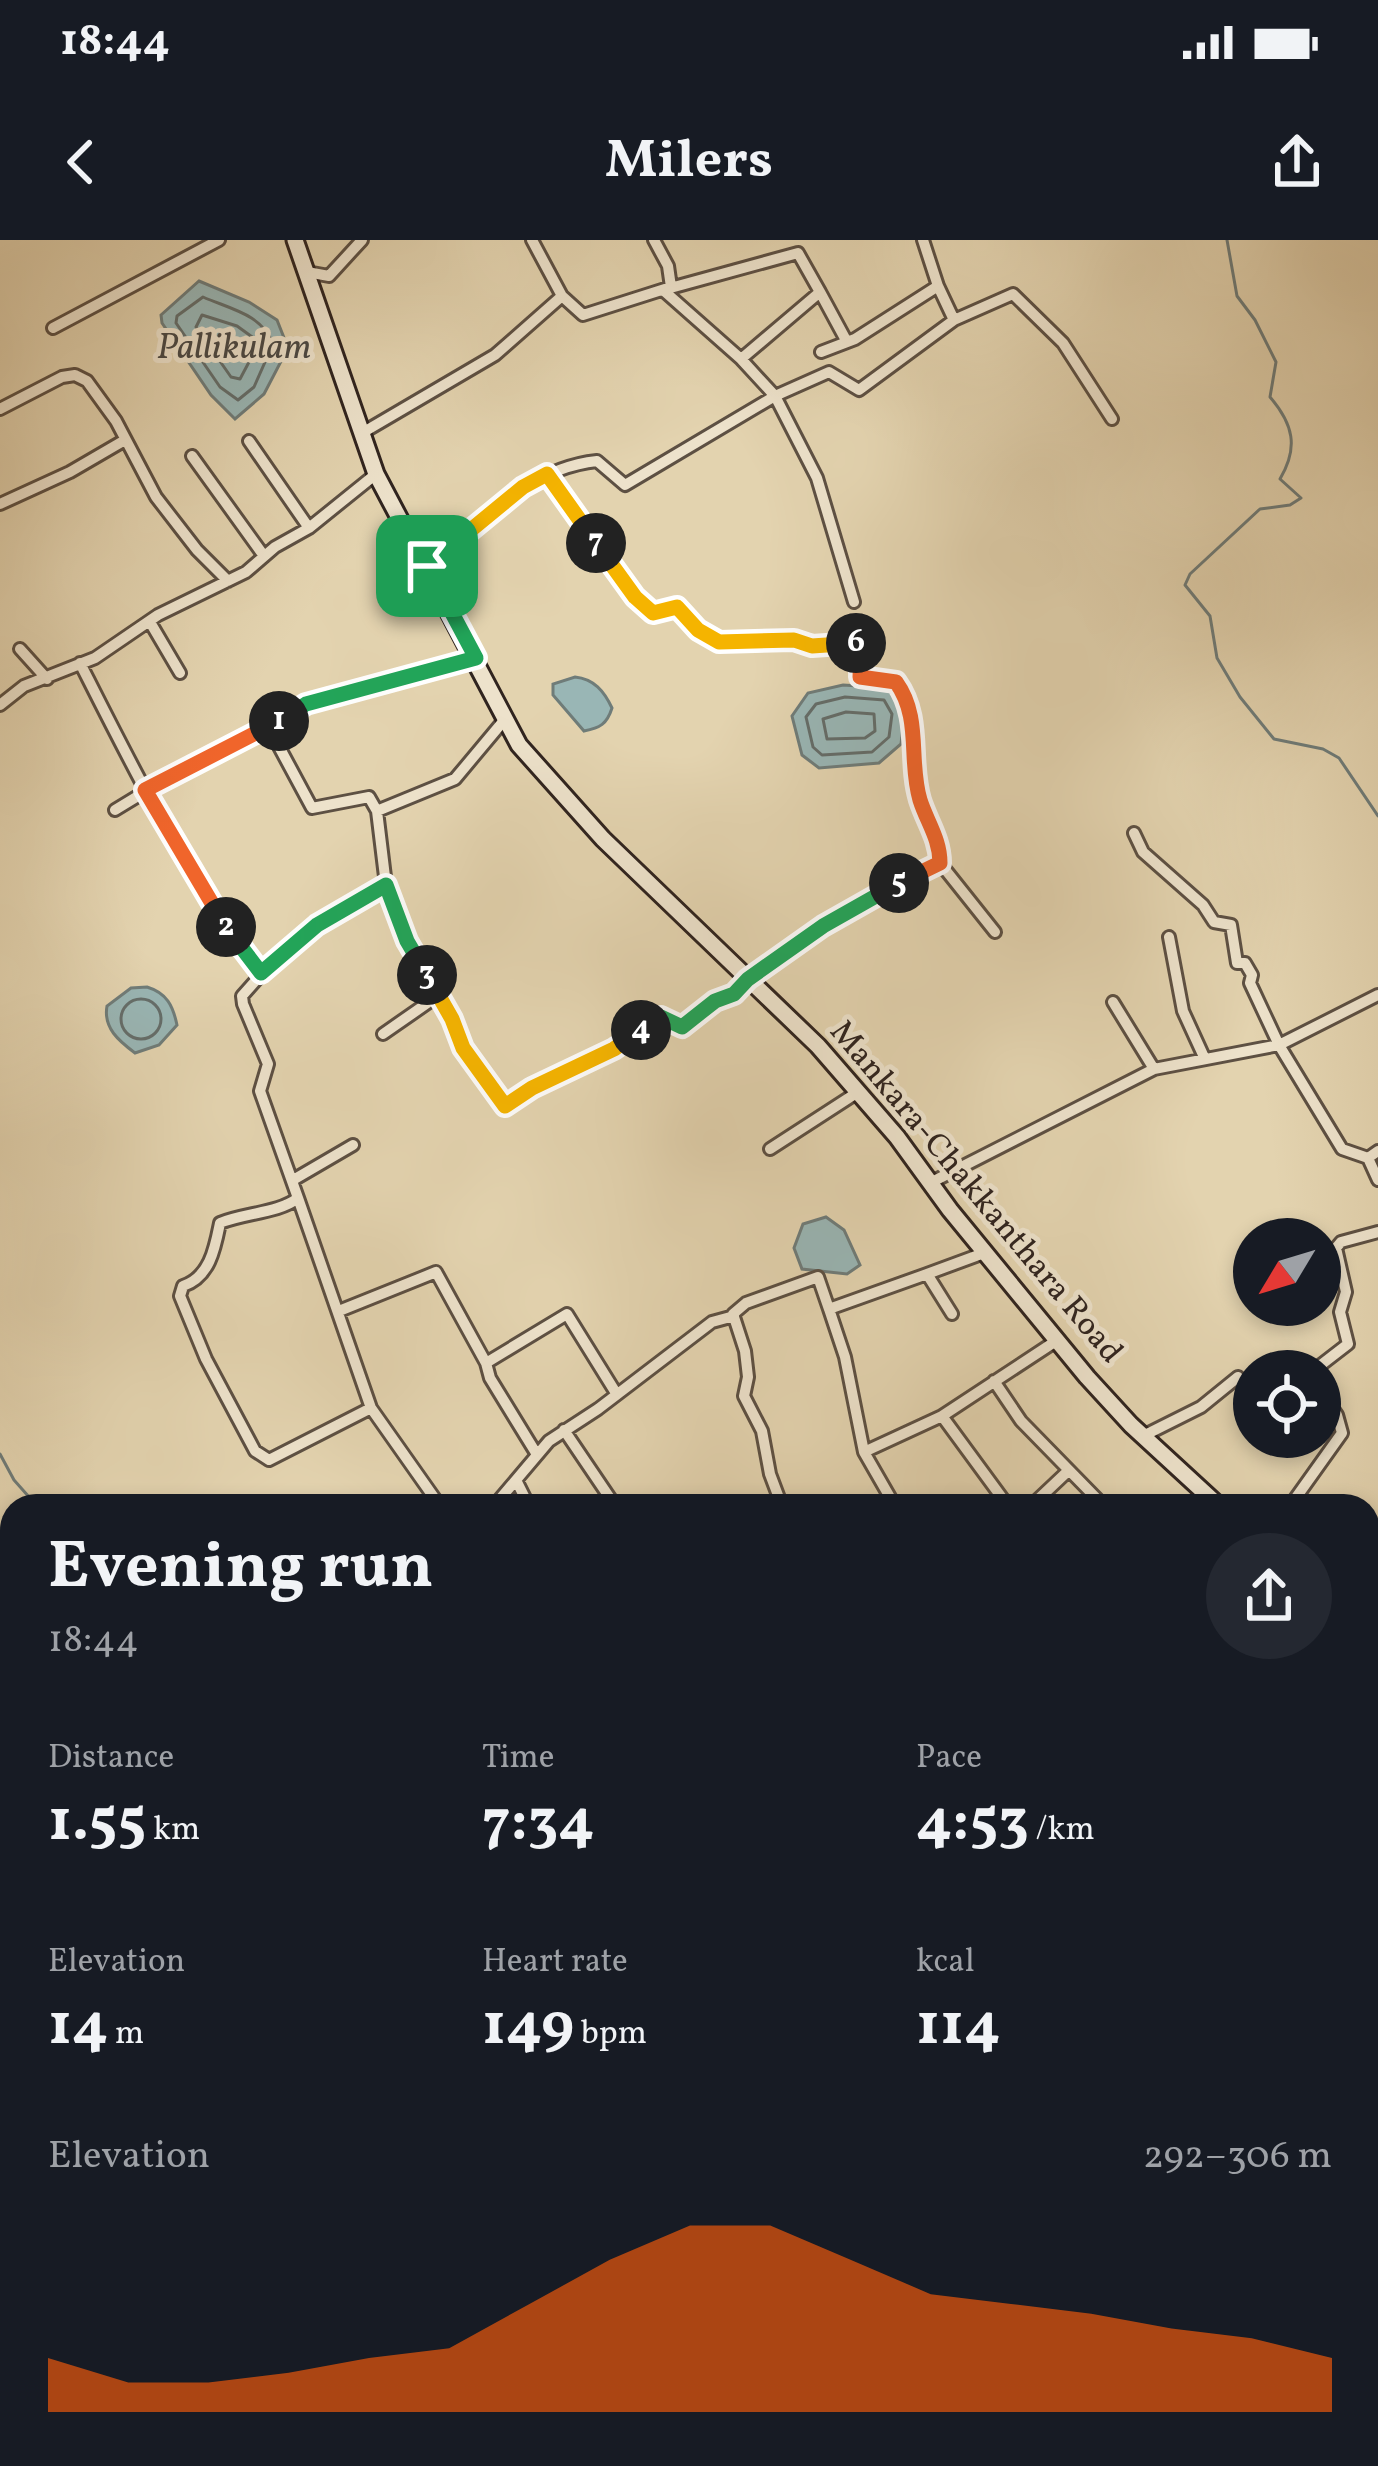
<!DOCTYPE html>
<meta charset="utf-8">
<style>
body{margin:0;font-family:Vollkorn,serif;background:#242831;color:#f1f3f6;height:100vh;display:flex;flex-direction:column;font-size:45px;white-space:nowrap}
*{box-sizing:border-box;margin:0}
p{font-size:39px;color:#9ea1a6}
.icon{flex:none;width:66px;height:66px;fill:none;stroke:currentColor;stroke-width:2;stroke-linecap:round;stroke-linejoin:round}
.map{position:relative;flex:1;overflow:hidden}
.side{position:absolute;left:0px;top:1254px;width:1380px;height:972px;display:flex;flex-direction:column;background:#171b24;border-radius:36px 36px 0 0;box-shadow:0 6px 18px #0003}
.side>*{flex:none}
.needle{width:78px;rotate:232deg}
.controls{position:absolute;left:1233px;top:978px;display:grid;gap:24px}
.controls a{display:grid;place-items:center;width:108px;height:108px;border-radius:50%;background:#171b24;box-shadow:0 6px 18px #0003;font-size:60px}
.pin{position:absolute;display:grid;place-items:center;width:102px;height:102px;color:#fff;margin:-51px;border-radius:24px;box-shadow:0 6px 18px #0006}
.km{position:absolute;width:60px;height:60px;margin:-30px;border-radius:50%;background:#222;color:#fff;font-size:33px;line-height:60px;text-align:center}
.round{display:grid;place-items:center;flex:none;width:126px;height:126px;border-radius:63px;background:#242831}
.summary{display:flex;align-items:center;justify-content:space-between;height:204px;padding:0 48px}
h1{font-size:66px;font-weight:700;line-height:90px}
.stats{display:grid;grid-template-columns:repeat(3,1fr);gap:18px;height:204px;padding:12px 48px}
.stats div{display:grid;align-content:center}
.stats b{font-size:60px;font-weight:700}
.stats small{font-size:33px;font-weight:400}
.stats p{font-size:33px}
.chart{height:336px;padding:24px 48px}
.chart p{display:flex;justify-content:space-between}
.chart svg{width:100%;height:216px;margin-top:12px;fill:#ea580c;opacity:.7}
.status{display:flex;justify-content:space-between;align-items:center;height:84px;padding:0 60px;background:#171b24;direction:ltr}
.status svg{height:33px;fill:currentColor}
header{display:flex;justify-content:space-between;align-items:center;height:156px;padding:0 48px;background:#171b24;font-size:54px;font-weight:700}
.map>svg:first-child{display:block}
</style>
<div class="status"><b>18:44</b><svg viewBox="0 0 49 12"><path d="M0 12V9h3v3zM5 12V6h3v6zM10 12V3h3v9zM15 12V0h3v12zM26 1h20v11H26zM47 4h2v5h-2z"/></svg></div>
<header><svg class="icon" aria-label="back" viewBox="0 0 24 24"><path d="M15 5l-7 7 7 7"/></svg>Milers<svg class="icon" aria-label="share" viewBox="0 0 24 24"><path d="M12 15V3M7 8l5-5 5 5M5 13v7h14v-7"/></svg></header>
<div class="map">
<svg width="1378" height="2226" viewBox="0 0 1378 2226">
<rect width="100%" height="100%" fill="#e3d3af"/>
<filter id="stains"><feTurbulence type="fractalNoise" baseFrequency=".00167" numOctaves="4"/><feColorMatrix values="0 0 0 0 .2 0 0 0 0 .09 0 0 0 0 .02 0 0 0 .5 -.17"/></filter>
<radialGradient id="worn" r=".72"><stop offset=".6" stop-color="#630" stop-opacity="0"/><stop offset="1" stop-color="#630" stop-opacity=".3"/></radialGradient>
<path fill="#99b6b5" stroke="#6f7c79" stroke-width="3" d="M 199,41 L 249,62 L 277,80 L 288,108 L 264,154 L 235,179 L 211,155 L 162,83 L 161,75 Z
M 575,437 C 594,439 604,451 612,468 C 607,484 600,488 584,491 L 553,455 L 553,444 Z
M 843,445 L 890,448 L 905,471 L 901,504 L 879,523 L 819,528 L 802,515 L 792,476 L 808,453 Z
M 147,747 C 167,753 173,766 177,785 L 159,805 L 135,813 C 119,801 103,788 107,766 L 131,748 Z
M 826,977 L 844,990 L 860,1025 L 847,1034 L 802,1029 L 794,1008 L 803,984 Z"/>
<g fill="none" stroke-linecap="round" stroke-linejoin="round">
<path stroke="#646d6a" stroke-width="3" d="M 203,57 C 230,69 262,74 273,104 L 254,147 L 238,160 L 220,147 L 176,83 L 177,76 Z
M 202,75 L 237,86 L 255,99 L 257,107 L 240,139 L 231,137 L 196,87 Z
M 845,457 L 884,460 L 892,474 L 889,497 L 872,512 L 822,515 L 813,507 L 806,477 L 816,464 Z
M 846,472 L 874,474 L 875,491 L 865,498 L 827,499 L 823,479 Z
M121 779a20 20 0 1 1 40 0a20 20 0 1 1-40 0Z"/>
<path stroke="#6f7c79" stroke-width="3" d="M 1227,0 L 1237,56 L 1255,80 L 1276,122 L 1270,157 C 1293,184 1299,207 1280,239 L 1301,258 L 1290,265 L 1260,269 L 1190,334 L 1185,345 L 1210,376 L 1217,418 L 1240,457 L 1274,499 L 1323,509 L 1339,518 L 1378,576
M 0,1214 L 14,1240 L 37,1266
M 1368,1972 L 1378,1957
M 1259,2226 L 1262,2214"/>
<g stroke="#5d5043" stroke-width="16">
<path id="street" d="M 532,0 L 562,56 L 583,75 L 671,47 L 668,26 L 654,0
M 307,32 L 329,36 L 362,0
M 938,46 L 954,80
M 820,52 L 847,102
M 53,88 L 219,0
M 821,112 L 855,99 L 938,46 L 923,0
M 741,119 L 820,52 L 798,13 L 663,50 L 741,119 L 775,156 L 817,238 L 854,362
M 0,169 L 62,137 L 75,135 L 87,141 L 116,181 L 156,257 L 197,310 L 228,341
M 362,193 L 495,115 L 562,56
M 249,201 L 309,288
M 192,216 L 264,316
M 547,234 L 635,357 L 653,373 L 677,367 L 698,390 L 719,402 L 795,400 L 812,406 L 854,401 L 861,408 L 861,437 L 896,442 C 922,478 908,520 920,560 C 927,582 940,599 940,623
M 0,264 L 70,232 L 125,200
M 427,326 C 478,284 528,228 597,221 L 625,245 L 775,156 L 829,132 L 859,150 L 954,80 L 1013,54 L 1063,103 L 1112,179
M 150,382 L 180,433
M 20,409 L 47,439
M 80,423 C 134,530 187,638 261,732
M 0,465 L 24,446 L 95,418 L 158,375 L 246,332 L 275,307 L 309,288 L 376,234
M 115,570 L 189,525 L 269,488
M 377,571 L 369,557 L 312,568 L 269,488 L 306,464 L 476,419
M 1134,593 L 1143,612 L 1203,665 L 1214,682 L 1231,685 L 1237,723 L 1245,723 L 1252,735 L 1250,743 L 1279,805 L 1342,909 L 1368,918 L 1378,911
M 386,645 L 377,571 L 455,539 L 506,478
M 1169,697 L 1183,771 L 1204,817
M 1113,762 L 1154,829
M 383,794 L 439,755
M 770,909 L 858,852
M 1368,918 L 1378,940
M 293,940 L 353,905
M 930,943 L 1154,829 L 1279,805 L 1378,755
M 298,958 L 371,1168
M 339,1071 L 436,1032 L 486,1123 L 490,1138 L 536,1213
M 952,1074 L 927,1034 L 984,1013
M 486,1123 L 567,1074 L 616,1153
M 1313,1131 L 1348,1104 L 1340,1072 L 1346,1052 L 1336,1008 L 1341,1002 L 1378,992
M 994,1141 L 1021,1181 L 1104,1266
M 564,1190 L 614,1264
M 1143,1196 L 1201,1167 L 1238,1137
M 864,1212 L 845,1117 L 829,1069 L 927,1034
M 517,1242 L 529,1266
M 440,1266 L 371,1168 L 269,1220 L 255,1211 L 206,1119 L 180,1056 L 183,1046 C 210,1037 215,1008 220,983 C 244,973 279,973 298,958 L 260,851 L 268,824 L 243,764 L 242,756 L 281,712 L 332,674 L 386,645 L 407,701 L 435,745 L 463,808 L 505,866 C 557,837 613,812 661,777 L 683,787 L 715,761 L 734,755 L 747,739 L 823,686 L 940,623 L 995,692
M 494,1266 L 549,1201 L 598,1169 L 712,1082 L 734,1076
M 782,1266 L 770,1234 L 762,1191 L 744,1156 L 748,1137 L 745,1111 L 733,1074 L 746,1063 L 818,1037 L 829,1069
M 895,1266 L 864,1212 L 942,1176
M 1008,1266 L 942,1176 L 1056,1101
M 1031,1266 L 1067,1232
M 1290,1266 L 1342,1193 L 1337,1175 L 1320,1150
M 1368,1474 L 1378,1465
M 1368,1588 L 1378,1583
M 0,1663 L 12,1660
M 0,1811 L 12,1809
M 0,1878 L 12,1906
M 0,1919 L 12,1914
M 0,2007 L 12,2003
M 166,2214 L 168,2226
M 811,2214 L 813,2226
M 99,2226 L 127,2214"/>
</g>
<g stroke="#30241f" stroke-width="21">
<path id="secondary" d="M 295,0 L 376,234 L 519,505 L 603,599 L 818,806 L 897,897 L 950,970 L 1087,1137 L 1131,1185 L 1219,1266
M 1368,1400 L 1378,1410"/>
</g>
<use href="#street" stroke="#ede2cb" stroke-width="10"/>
<use href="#secondary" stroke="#ede2cb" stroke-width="15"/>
</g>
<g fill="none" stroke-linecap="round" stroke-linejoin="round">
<g stroke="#fff" stroke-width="24">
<path id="split-1" d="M 279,481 L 306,464 L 476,418 L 427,326"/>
</g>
<g stroke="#fff" stroke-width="24">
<path id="split-2" d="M 226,687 L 145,550 L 279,481"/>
</g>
<g stroke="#fff" stroke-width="24">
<path id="split-3" d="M 226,687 L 261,733 L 317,685 L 386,645 L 407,701 L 427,735"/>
</g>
<g stroke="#fff" stroke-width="24">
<path id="split-4" d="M 427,735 L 452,779 L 463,808 L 505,866 L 532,848 L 614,809 L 641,790"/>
</g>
<g stroke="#fff" stroke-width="24">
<path id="split-5" d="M 641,790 L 661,777 L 682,787 L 715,761 L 734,754 L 748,739 L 823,686 L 899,643"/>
</g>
<g stroke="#fff" stroke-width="24">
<path id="split-6" d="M 856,403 L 861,408 L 860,437 L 896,442 C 922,478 908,520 920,560 C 927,582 940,599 940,623 L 899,643"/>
</g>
<g stroke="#fff" stroke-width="24">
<path id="split-7" d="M 596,303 L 635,357 L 653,373 L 677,367 L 698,390 L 719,402 L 794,400 L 812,406 L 856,403"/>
</g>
<g stroke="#fff" stroke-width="24">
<path id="split-8" d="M 427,326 L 523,247 L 547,234 L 596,303"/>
</g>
<use href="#split-1" stroke="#22a559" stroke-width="15"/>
<use href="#split-2" stroke="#f0652b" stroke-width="15"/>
<use href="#split-3" stroke="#22a559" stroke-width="15"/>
<use href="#split-4" stroke="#f5b400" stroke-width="15"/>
<use href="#split-5" stroke="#22a559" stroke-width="15"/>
<use href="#split-6" stroke="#f0652b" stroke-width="15"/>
<use href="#split-7" stroke="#f5b400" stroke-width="15"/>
<use href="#split-8" stroke="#f5b400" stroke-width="15"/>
</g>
<g text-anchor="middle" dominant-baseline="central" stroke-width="10" stroke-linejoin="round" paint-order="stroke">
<g font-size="33" fill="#30241f" stroke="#ede2cb">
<text transform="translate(975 953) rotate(50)">Mankara-Chakkanthara Road</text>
</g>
<g font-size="36" font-style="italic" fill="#4a4844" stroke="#ede2cb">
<text x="234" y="109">Pallikulam</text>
</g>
</g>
<rect width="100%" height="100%" filter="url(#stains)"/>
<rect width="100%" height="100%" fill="url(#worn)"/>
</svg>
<div class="controls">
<a><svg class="needle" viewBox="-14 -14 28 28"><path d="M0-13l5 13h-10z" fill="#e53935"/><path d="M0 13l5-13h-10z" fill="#9ea1a6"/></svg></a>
<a><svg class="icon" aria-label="locate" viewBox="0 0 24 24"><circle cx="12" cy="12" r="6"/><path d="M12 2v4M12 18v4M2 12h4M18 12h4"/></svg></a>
</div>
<div class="pin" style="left:427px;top:326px;background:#1e9e55"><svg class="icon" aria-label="arrive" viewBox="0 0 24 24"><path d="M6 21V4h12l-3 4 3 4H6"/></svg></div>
<b class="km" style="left:279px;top:481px">1</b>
<b class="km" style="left:226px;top:687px">2</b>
<b class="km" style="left:427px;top:735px">3</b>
<b class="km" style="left:641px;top:790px">4</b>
<b class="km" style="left:899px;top:643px">5</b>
<b class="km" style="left:856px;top:403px">6</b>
<b class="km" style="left:596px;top:303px">7</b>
<section class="side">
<div class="summary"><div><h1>Evening run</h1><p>18:44</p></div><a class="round"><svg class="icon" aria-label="share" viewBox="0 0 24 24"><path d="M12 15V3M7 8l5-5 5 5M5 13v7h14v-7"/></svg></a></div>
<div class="stats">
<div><p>Distance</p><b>1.55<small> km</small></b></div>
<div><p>Time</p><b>7:34</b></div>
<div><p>Pace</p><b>4:53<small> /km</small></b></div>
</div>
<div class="stats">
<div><p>Elevation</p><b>14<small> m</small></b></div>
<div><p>Heart rate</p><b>149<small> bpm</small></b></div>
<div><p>kcal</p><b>114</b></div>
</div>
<div class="chart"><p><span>Elevation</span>292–306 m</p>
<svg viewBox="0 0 160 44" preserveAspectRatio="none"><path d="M0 44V33L10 38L20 38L30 36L40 33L50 31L60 22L70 13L80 6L90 6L100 13L110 20L120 22L130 24L140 27L150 29L160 33V44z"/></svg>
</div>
</section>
</div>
